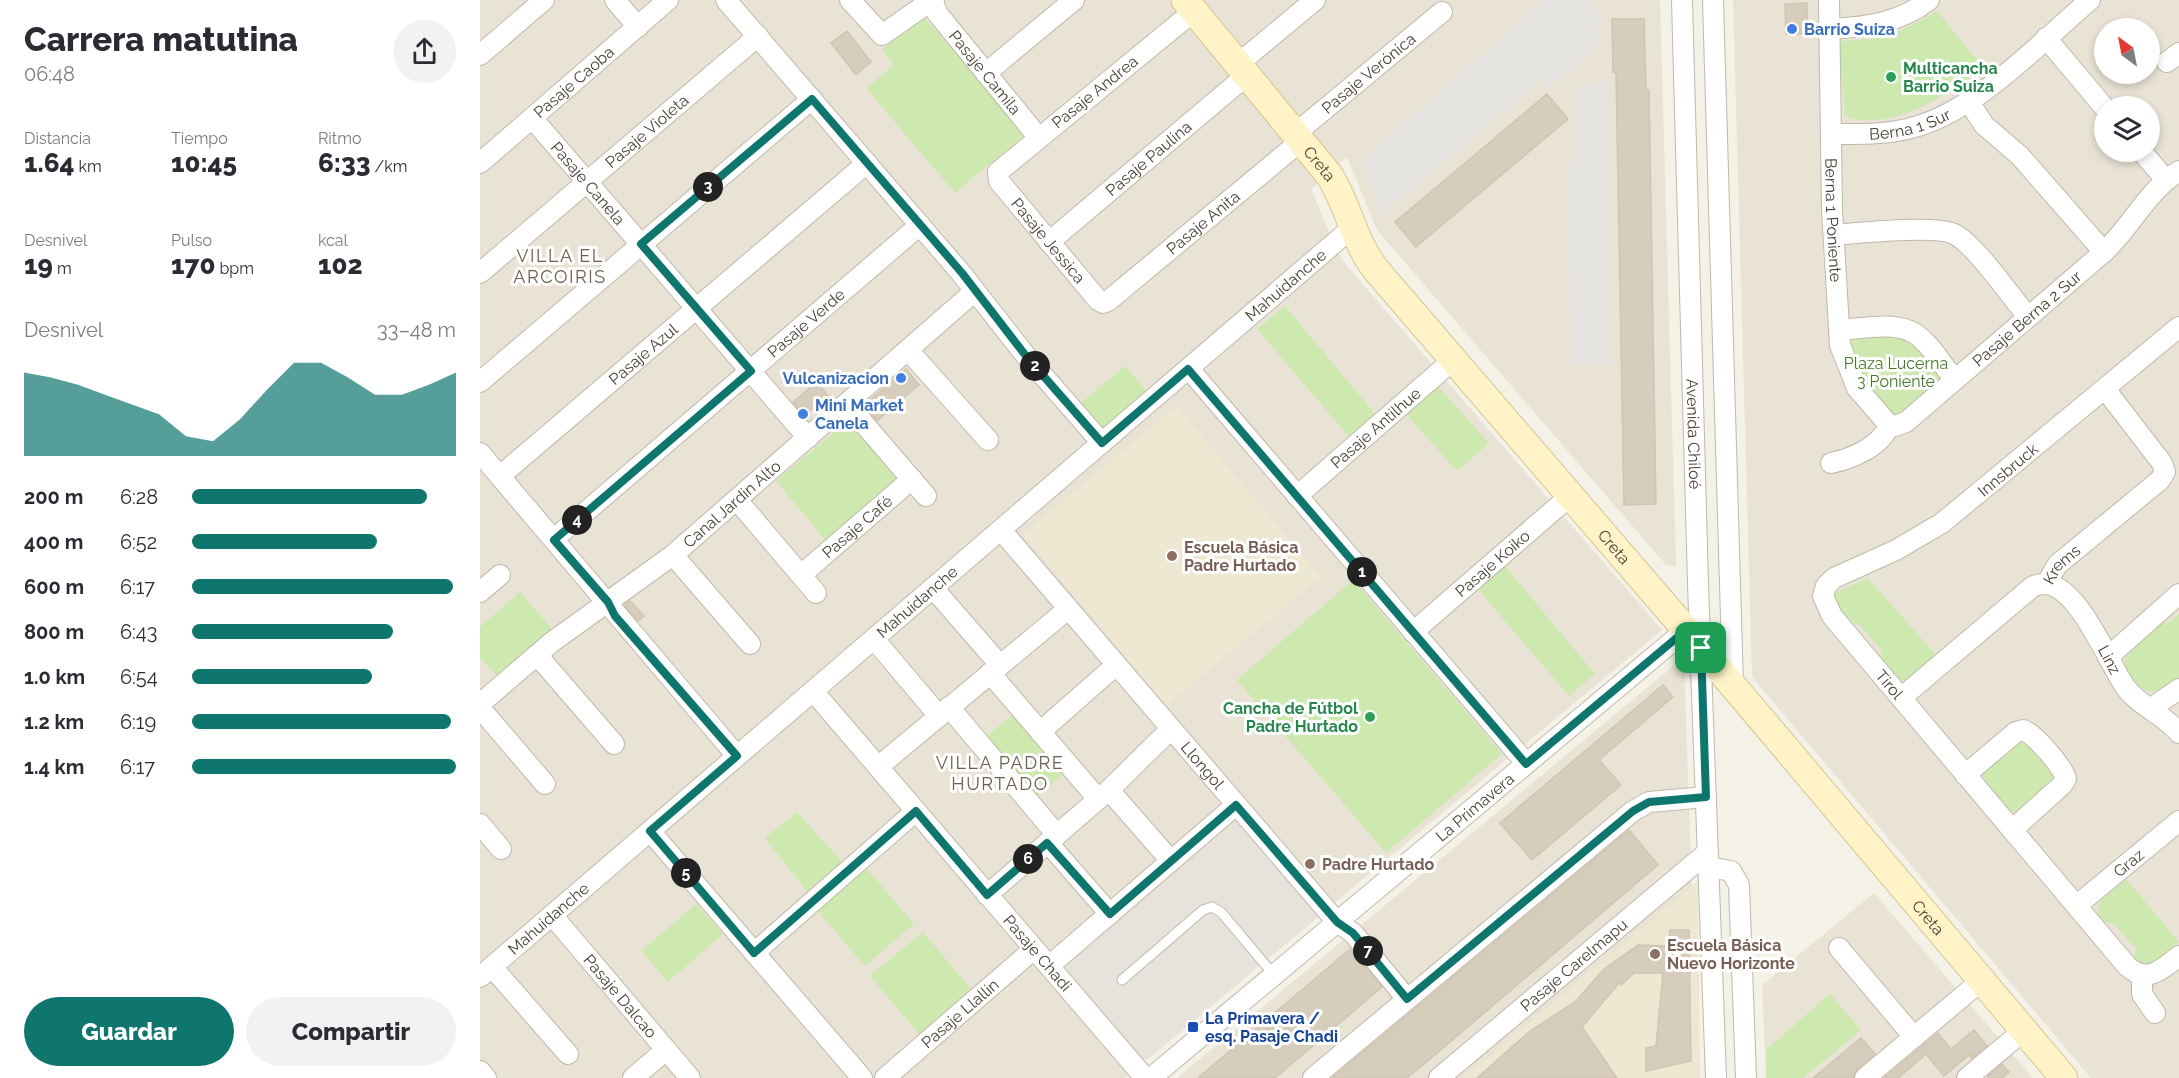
<!DOCTYPE html>
<html lang="es">
<meta charset="utf-8">
<style>
body{margin:0;font-family:Raleway,sans-serif;background:#f2f2f3;color:#2b2b33;height:100vh;display:flex;flex-direction:column;font-size:22px;white-space:nowrap}
*{box-sizing:border-box;margin:0}
p{font-size:20px;color:#7c7c81}
.icon{flex:none;width:33px;height:33px;fill:none;stroke:currentColor;stroke-width:2;stroke-linecap:round;stroke-linejoin:round}
.map{position:relative;flex:1;overflow:hidden}
.panel{display:flex;flex-direction:column;background:#fff;width:480px}
.panel>*{flex:none}
.needle{width:39px;rotate:328deg}
.fabs{position:absolute;left:1614px;top:18px;display:grid;gap:12px}
.fabs a{display:grid;place-items:center;width:66px;height:66px;border-radius:50%;background:#fff;box-shadow:0 3px 9px #0003;font-size:30px}
.pin{position:absolute;display:grid;place-items:center;width:51px;height:51px;color:#fff;margin:-26px;border-radius:12px;box-shadow:0 3px 9px #0006}
.km{position:absolute;width:30px;height:30px;margin:-15px;border-radius:50%;background:#222;color:#fff;font-size:16px;line-height:30px;text-align:center}
.round{display:grid;place-items:center;flex:none;width:63px;height:63px;border-radius:32px;background:#f2f2f3}
.headline{display:flex;align-items:center;justify-content:space-between;height:102px;padding:0 24px}
h1{font-size:33px;font-weight:800;line-height:45px}
.metrics{display:grid;grid-template-columns:repeat(3,1fr);gap:9px;height:102px;padding:6px 24px}
.metrics div{display:grid;align-content:center}
.metrics b{font-size:26px;font-weight:800}
.metrics small{font-size:16px;font-weight:400}
.metrics p{font-size:16px}
.chart{height:168px;padding:12px 24px}
.chart p{display:flex;justify-content:space-between}
.chart svg{width:100%;height:108px;margin-top:6px;fill:#0f766e;opacity:.7}
.cta{display:flex;gap:12px;margin-top:auto;padding:12px 24px}
.cta a{flex:1;height:69px;border-radius:36px;background:#0f766e;color:#fff;font-size:24px;font-weight:800;line-height:69px;text-align:center}
.cta a+a{background:#f2f2f3;color:#2b2b33}
ul{padding:0 24px;list-style:none;font-size:20px}
li{display:grid;grid-template-columns:96px 72px 1fr;align-items:center;height:45px}
li i{height:15px;border-radius:8px;background:#0f766e}
main{display:flex;flex:1;min-height:0}
.map>svg:first-child{display:block}
</style>
<main>
<section class="panel">
<div class="headline"><div><h1>Carrera matutina</h1><p>06:48</p></div><a class="round"><svg class="icon" aria-label="share" viewBox="0 0 24 24"><path d="M12 15V3M7 8l5-5 5 5M5 13v7h14v-7"/></svg></a></div>
<div class="metrics">
<div><p>Distancia</p><b>1.64<small> km</small></b></div>
<div><p>Tiempo</p><b>10:45</b></div>
<div><p>Ritmo</p><b>6:33<small> /km</small></b></div>
</div>
<div class="metrics">
<div><p>Desnivel</p><b>19<small> m</small></b></div>
<div><p>Pulso</p><b>170<small> bpm</small></b></div>
<div><p>kcal</p><b>102</b></div>
</div>
<div class="chart"><p><span>Desnivel</span>33–48 m</p>
<svg viewBox="0 0 160 44" preserveAspectRatio="none"><path d="M0 44V10L10 12L20 15L30 19L40 23L50 27L60 36L70 38L80 29L90 17L100 6L110 6L120 12L130 19L140 19L150 15L160 10V44z"/></svg>
</div>
<ul>
<li><b>200 m</b>6:28<i style="width:89%"></i></li>
<li><b>400 m</b>6:52<i style="width:70%"></i></li>
<li><b>600 m</b>6:17<i style="width:99%"></i></li>
<li><b>800 m</b>6:43<i style="width:76%"></i></li>
<li><b>1.0 km</b>6:54<i style="width:68%"></i></li>
<li><b>1.2 km</b>6:19<i style="width:98%"></i></li>
<li><b>1.4 km</b>6:17<i style="width:100%"></i></li>
</ul>
<div class="cta"><a>Guardar</a><a>Compartir</a></div>
</section>
<div class="map">
<svg width="1699" height="1078" viewBox="0 0 1699 1078">
<rect width="100%" height="100%" fill="#f4f1e7"/>
<path fill="#e8e3d5" fill-rule="evenodd" d="M 0,0 L 1180,0 L 1196,566 L 1186,565 L 897,230 L 867,157 L 831,189 L 861,259 L 1182,630 L 644,1078 L 0,1078 Z
M 1253,0 L 1699,0 L 1699,1078 L 1611,1078 L 1272,677 ZM 1624,28 L 1670,28 L 1670,74 L 1624,74 ZM 1624,106 L 1670,106 L 1670,152 L 1624,152 Z
M 1204,657 L 1218,1078 L 697,1078 Z
M 1394,893 L 1553,1078 L 1286,1078 L 1282,985 Z"/>
<path fill="#e6e2dc" d="M 758,822 L 843,913 L 667,1060 L 586,967 Z"/>
<path fill="#eee7d1" d="M 697,406 L 841,577 L 686,706 L 543,534 Z
M 1218,881 L 1220,1078 L 983,1078 L 1046,1026 Z"/>
<path fill="#cde9af" d="M 1457,11 L 1503,67 C 1469,95 1410,133 1365,116 L 1359,41 C 1402,40 1420,33 1457,11 Z
M 443,16 L 467,44 L 469,42 L 544,135 L 475,193 L 386,88 L 414,65 L 402,50 Z
M 805,306 L 896,415 L 869,437 L 777,329 Z
M 1412,337 L 1432,342 L 1461,374 L 1462,381 L 1417,416 L 1412,416 L 1379,376 L 1369,344 L 1376,339 Z
M 645,366 L 668,393 L 623,432 L 600,404 Z
M 957,385 L 1009,443 L 977,471 L 925,413 Z
M 371,418 L 425,479 L 347,542 L 296,481 Z
M 1024,565 L 1115,674 L 1089,696 L 997,588 Z
M 1388,578 L 1456,655 L 1428,680 L 1417,680 L 1401,662 L 1402,651 L 1378,623 L 1369,624 C 1361,615 1351,606 1355,593 Z
M 873,580 L 1022,754 L 906,853 L 757,680 Z
M 40,592 L 72,629 L 17,676 L 0,657 L 0,627 Z
M 1699,614 L 1699,678 L 1679,691 L 1667,691 C 1654,685 1641,672 1646,657 L 1683,621 L 1687,624 Z
M 539,710 L 587,772 L 551,800 L 502,740 Z
M 1545,737 L 1577,779 L 1537,813 L 1526,808 L 1501,774 L 1503,769 Z
M 317,812 L 362,862 L 327,891 L 285,838 Z
M 385,867 L 434,924 L 385,966 L 336,909 Z
M 1646,879 L 1699,942 L 1679,962 L 1665,967 L 1654,958 L 1656,949 L 1633,923 L 1622,922 C 1609,904 1633,891 1646,879 Z
M 216,904 L 243,934 L 188,982 L 161,951 Z
M 443,932 L 491,989 L 439,1034 L 390,976 Z
M 1350,994 L 1381,1030 L 1323,1078 L 1286,1078 L 1286,1050 Z"/>
<path fill="#e5e3df" d="M 1065,0 L 1107,0 L 1124,20 L 1115,29 L 1123,40 L 1069,90 L 1061,80 L 901,215 L 883,159 Z
M 1127,83 L 1130,363 L 1093,366 L 1086,162 L 1100,161 L 1098,85 Z"/>
<path fill="#d6cdbc" stroke="#d1c5af" stroke-width="1.5" d="M 1327,3 L 1327,34 L 1306,34 L 1305,4 Z
M 1132,19 L 1164,19 L 1166,90 L 1169,90 L 1176,504 L 1144,505 L 1136,72 L 1133,72 Z
M 367,31 L 391,62 L 376,75 L 351,43 Z
M 1067,94 L 1088,119 L 936,247 L 915,222 Z
M 426,369 L 439,385 L 397,421 L 384,405 Z
M 337,382 L 348,396 L 324,415 L 313,402 Z
M 150,601 L 164,616 L 158,621 L 144,605 Z
M 1183,685 L 1193,697 L 1119,760 L 1141,785 L 1052,860 L 1020,823 Z
M 1149,830 L 1178,865 L 943,1065 L 927,1078 L 852,1078 Z
M 1190,930 L 1209,930 L 1211,1061 L 1166,1071 L 1166,1048 L 1176,1046 L 1183,973 L 1154,973 L 1141,985 L 1140,982 L 1102,1027 L 1137,1078 L 997,1078 L 1050,1031 L 1095,1002 L 1124,969 L 1158,945 L 1188,946 Z
M 870,949 L 902,987 L 795,1078 L 718,1078 Z
M 1494,1030 L 1507,1046 L 1492,1058 L 1489,1055 L 1464,1076 L 1446,1054 L 1418,1078 L 1404,1078 L 1458,1033 L 1471,1049 Z
M 1381,1038 L 1395,1054 L 1377,1069 L 1373,1078 L 1333,1078 Z
M 1522,1064 L 1529,1072 L 1522,1078 L 1509,1078 L 1508,1076 Z"/>
<g fill="none" stroke-linecap="round" stroke-linejoin="round">
<g stroke="#c0b9aa" stroke-width="11">
<path id="lane" d="M 642,980 L 723,910 L 732,907 L 741,912 L 794,975"/>
</g>
<g stroke="#c0b9aa" stroke-width="22">
<g id="street">
<path d="M 135,0 L 158,27"/>
<path d="M 246,0 L 481,273 L 546,356 L 622,443"/>
<path d="M 370,0 L 402,35 L 442,7 L 454,4"/>
<path id="s1" d="M 1202,0 L 1218,584 L 1236,1078"/>
<path d="M 1233,0 L 1253,687"/>
<path id="s2" d="M 1349,0 L 1352,210 L 1360,345 L 1377,388 L 1409,425"/>
<path id="s3" d="M 454,4 L 457,13 L 559,138"/>
<path id="s4" d="M 714,11 L 518,172 L 519,181 L 618,300 L 623,303 L 628,301 L 822,140"/>
<path d="M 1350,29 C 1386,27 1420,23 1449,0"/>
<path d="M 1566,38 L 1624,107"/>
<path d="M 0,55 L 64,0"/>
<path d="M 1687,62 L 1699,53"/>
<path d="M 758,64 L 835,0"/>
<path d="M 506,73 L 594,0"/>
<path d="M 1489,102 L 1504,125 L 1540,156 L 1624,252"/>
<path id="s5" d="M 52,118 L 328,438"/>
<path id="s6" d="M 816,133 L 962,12"/>
<path id="s7" d="M 1351,134 C 1380,134 1410,135 1438,126 C 1500,107 1561,42 1610,0"/>
<path d="M 1662,152 L 1686,180"/>
<path id="s8" d="M 0,163 L 188,0"/>
<path d="M 1354,235 C 1379,233 1455,225 1474,234 C 1494,243 1532,298 1548,317"/>
<path id="s9" d="M 569,242 L 767,75"/>
<path id="s10" d="M 0,273 L 278,36"/>
<path id="s11" d="M 1699,327 L 1462,523 L 1416,550 L 1354,578 L 1346,586 L 1343,596 L 1352,616 L 1647,966 C 1666,984 1682,970 1699,956"/>
<path d="M 1359,330 C 1379,329 1411,322 1430,331 C 1448,339 1462,365 1475,380"/>
<path d="M 428,350 L 508,440"/>
<path d="M 709,369 L 1046,763"/>
<path d="M 0,382 L 332,99"/>
<path d="M 367,404 L 446,496"/>
<path id="s12" d="M 1409,425 L 1415,426 L 1426,422 L 1624,252 C 1651,227 1667,191 1699,171"/>
<path d="M 0,453 L 257,756"/>
<path d="M 1351,463 C 1371,459 1402,446 1409,425"/>
<path id="s13" d="M 20,476 L 387,163"/>
<path id="s14" d="M 817,496 L 973,360"/>
<path d="M 257,500 L 336,593"/>
<path id="s15" d="M 521,530 L 857,922 L 873,933 L 927,999"/>
<path id="s16" d="M 74,539 L 440,225"/>
<path d="M 193,555 L 270,644"/>
<path id="s17" d="M 321,575 L 432,479"/>
<path id="s18" d="M 1567,583 L 1577,565 L 1680,480 L 1685,472 L 1682,463 L 1625,389"/>
<path d="M 453,588 L 520,665"/>
<path d="M 0,592 L 20,575"/>
<path id="s19" d="M 933,632 L 1090,496"/>
<path d="M 394,639 L 459,716"/>
<path d="M 57,655 L 134,744"/>
<path d="M 1628,657 L 1699,594"/>
<path d="M 510,673 L 618,799"/>
<path id="s20" d="M 333,691 L 665,1078"/>
<path id="s21" d="M 1421,698 L 1552,587 C 1592,565 1628,664 1646,688 C 1660,707 1684,714 1699,733"/>
<path id="s22" d="M 0,704 L 72,642 L 193,555 L 495,291"/>
<path d="M 469,707 L 577,835"/>
<path d="M 0,708 L 65,784"/>
<path d="M 1670,709 L 1699,689"/>
<path d="M 560,732 L 636,665"/>
<path d="M 398,767 L 588,609"/>
<path d="M 1485,775 L 1536,732 L 1543,730 C 1554,733 1584,768 1586,779 L 1582,785 L 1532,830"/>
<path d="M 629,790 L 691,861"/>
<path d="M 0,824 L 21,849"/>
<path d="M 170,831 L 382,1078"/>
<path d="M 568,843 L 630,914"/>
<path d="M 1229,867 L 1251,871 L 1259,885 L 1266,1078"/>
<path d="M 507,895 L 629,790 L 691,729"/>
<path id="s23" d="M 1596,906 L 1699,821"/>
<path id="s24" d="M 72,915 L 210,1078"/>
<path d="M 1359,948 L 1434,1037"/>
<path d="M 274,953 L 436,811"/>
<path d="M 569,966 L 756,805"/>
<path d="M 12,967 L 88,1054"/>
<path d="M 1662,976 L 1662,994 L 1675,1013"/>
<path id="s25" d="M 0,977 L 873,227"/>
<path d="M 0,1071 L 6,1078"/>
<path d="M 153,1078 L 186,1050"/>
<path id="s26" d="M 405,1078 L 554,949"/>
<path id="s27" d="M 671,1078 L 1206,630"/>
<path d="M 833,1078 L 1153,811 L 1169,802 L 1226,797"/>
<path id="s28" d="M 959,1078 L 1228,852"/>
<path d="M 1385,1078 L 1501,981"/>
<path d="M 1487,1078 L 1543,1031"/>
</g>
</g>
<g stroke="#d5c696" stroke-width="29">
<g id="secondary">
<path id="s29" d="M 705,0 L 850,176 C 869,207 874,243 897,271 L 1206,630 L 1584,1078"/>
</g>
</g>
<use href="#lane" stroke="#fff" stroke-width="9"/>
<use href="#street" stroke="#fff" stroke-width="20"/>
<use href="#secondary" stroke="#fff3c7" stroke-width="27"/>
</g>
<g fill="none" stroke-linecap="round" stroke-linejoin="round">
<g stroke="#fff" stroke-width="12">
<path id="route" d="M 332,99 L 482,273 L 546,356 L 622,443 L 708,369 L 1046,764 L 1206,630 L 1221,648 L 1226,797 L 1169,802 L 1153,811 L 927,999 L 873,933 L 857,922 L 756,805 L 630,914 L 567,843 L 507,895 L 436,811 L 274,953 L 170,831 L 257,756 L 135,616 L 128,602 L 74,540 L 271,371 L 161,244 Z"/>
</g>
<use href="#route" stroke="#0f766e" stroke-width="8"/>
</g>
<g fill="#3f7fe0" stroke="#fff" stroke-width="2">
<circle cx="1312" cy="29" r="6"/>
<circle cx="421" cy="378" r="6"/>
<circle cx="323" cy="414" r="6"/>
</g>
<g fill="#2e9e5b" stroke="#fff" stroke-width="2">
<circle cx="1411" cy="77" r="6"/>
<circle cx="890" cy="717" r="6"/>
</g>
<g fill="#8d6e63" stroke="#fff" stroke-width="2">
<circle cx="692" cy="556" r="6"/>
<circle cx="830" cy="864" r="6"/>
<circle cx="1175" cy="954" r="6"/>
</g>
<rect fill="#1a4fb4" stroke="#fff" stroke-width="2" x="707" y="1021" width="12" height="12" rx="3"/>
<g text-anchor="middle" dominant-baseline="central" stroke-width="6" stroke-linejoin="round" paint-order="stroke">
<g font-size="16" font-weight="bold" fill="#366cbe" stroke="#fff" text-anchor="start">
<text x="1324" y="29">Barrio Suiza</text>
<text x="409" y="378" text-anchor="end">Vulcanizacion</text>
<text x="335" y="405">Mini Market<tspan x="335" dy="18">Canela</tspan></text>
</g>
<g font-size="16" font-weight="bold" fill="#27864d" stroke="#fff" text-anchor="start">
<text x="1423" y="68">Multicancha<tspan x="1423" dy="18">Barrio Suiza</tspan></text>
<text x="878" y="708" text-anchor="end">Cancha de Fútbol<tspan x="878" dy="18">Padre Hurtado</tspan></text>
</g>
<g font-size="16" fill="#484136" stroke="#fff">
<text stroke="none"><textPath href="#s3" startOffset="86">Pasaje Camila</textPath></text>
<text stroke="none"><textPath href="#s6" startOffset="94">Pasaje Verónica</textPath></text>
<text stroke="none"><textPath href="#s8" startOffset="124">Pasaje Caoba</textPath></text>
<text transform="translate(615 92) rotate(-39)">Pasaje Andrea</text>
<text stroke="none"><textPath href="#s7" startOffset="80">Berna 1 Sur</textPath></text>
<text stroke="none"><textPath href="#s10" startOffset="219">Pasaje Violeta</textPath></text>
<text stroke="none"><textPath href="#s9" startOffset="130">Pasaje Paulina</textPath></text>
<text stroke="none"><textPath href="#s29" startOffset="212">Creta</textPath></text>
<text stroke="none"><textPath href="#s5" startOffset="86">Pasaje Canela</textPath></text>
<text stroke="none"><textPath href="#s2" startOffset="220">Berna 1 Poniente</textPath></text>
<text stroke="none"><textPath href="#s4" startOffset="552">Pasaje Anita</textPath></text>
<text stroke="none"><textPath href="#s4" startOffset="340">Pasaje Jessica</textPath></text>
<text stroke="none"><textPath href="#s25" startOffset="1062">Mahuidanche</textPath></text>
<text stroke="none"><textPath href="#s12" startOffset="177">Pasaje Berna 2 Sur</textPath></text>
<text stroke="none"><textPath href="#s16" startOffset="332">Pasaje Verde</textPath></text>
<text stroke="none"><textPath href="#s13" startOffset="188">Pasaje Azul</textPath></text>
<text stroke="none"><textPath href="#s14" startOffset="104">Pasaje Antilhue</textPath></text>
<text stroke="none"><textPath href="#s1" startOffset="434">Avenida Chiloé</textPath></text>
<text transform="translate(1528 470) rotate(-40)">Innsbruck</text>
<text stroke="none"><textPath href="#s22" startOffset="322">Canal Jardin Alto</textPath></text>
<text stroke="none"><textPath href="#s17" startOffset="74">Pasaje Café</textPath></text>
<text stroke="none"><textPath href="#s29" startOffset="698">Creta</textPath></text>
<text stroke="none"><textPath href="#s18" startOffset="24">Krems</textPath></text>
<text stroke="none"><textPath href="#s19" startOffset="105">Pasaje Koiko</textPath></text>
<text stroke="none"><textPath href="#s25" startOffset="576">Mahuidanche</textPath></text>
<text stroke="none"><textPath href="#s21" startOffset="288">Linz</textPath></text>
<text stroke="none"><textPath href="#s11" startOffset="562">Tirol</textPath></text>
<text stroke="none"><textPath href="#s15" startOffset="310">Llongol</textPath></text>
<text stroke="none"><textPath href="#s27" startOffset="422">La Primavera</textPath></text>
<text stroke="none"><textPath href="#s23" startOffset="68">Graz</textPath></text>
<text stroke="none"><textPath href="#s29" startOffset="1184">Creta</textPath></text>
<text stroke="none"><textPath href="#s25" startOffset="90">Mahuidanche</textPath></text>
<text stroke="none"><textPath href="#s20" startOffset="345">Pasaje Chadi</textPath></text>
<text stroke="none"><textPath href="#s28" startOffset="176">Pasaje Carelmapu</textPath></text>
<text stroke="none"><textPath href="#s24" startOffset="106">Pasaje Dalcao</textPath></text>
<text stroke="none"><textPath href="#s26" startOffset="99">Pasaje Llallin</textPath></text>
</g>
<g font-size="16" fill="#447b27" stroke="#fff">
<text x="1416" y="363">Plaza Lucerna<tspan x="1416" dy="18">3 Poniente</tspan></text>
</g>
<g font-size="16" font-weight="bold" fill="#785e54" stroke="#fff" text-anchor="start">
<text x="704" y="547">Escuela Básica<tspan x="704" dy="18">Padre Hurtado</tspan></text>
<text x="842" y="864">Padre Hurtado</text>
<text x="1187" y="945">Escuela Básica<tspan x="1187" dy="18">Nuevo Horizonte</tspan></text>
</g>
<g font-size="16" font-weight="bold" fill="#164399" stroke="#fff" text-anchor="start">
<text x="725" y="1018">La Primavera /<tspan x="725" dy="18">esq. Pasaje Chadi</tspan></text>
</g>
<g font-size="18" letter-spacing="1.5" fill="#6b604d" stroke="#fff">
<text x="80" y="255">VILLA EL<tspan x="80" dy="21">ARCOIRIS</tspan></text>
<text x="520" y="762">VILLA PADRE<tspan x="520" dy="21">HURTADO</tspan></text>
</g>
</g>
</svg>
<div class="fabs">
<a><svg class="needle" viewBox="-14 -14 28 28"><path d="M0-13l5 13h-10z" fill="#e53935"/><path d="M0 13l5-13h-10z" fill="#7c7c81"/></svg></a>
<a><svg class="icon" aria-label="layers" viewBox="0 0 24 24"><path d="M12 4l9 5-9 5-9-5zM3 14l9 5 9-5"/></svg></a>
</div>
<div class="pin" style="left:1221px;top:648px;background:#1e9e55"><svg class="icon" aria-label="arrive" viewBox="0 0 24 24"><path d="M6 21V4h12l-3 4 3 4H6"/></svg></div>
<b class="km" style="left:882px;top:572px">1</b>
<b class="km" style="left:555px;top:366px">2</b>
<b class="km" style="left:228px;top:187px">3</b>
<b class="km" style="left:97px;top:520px">4</b>
<b class="km" style="left:206px;top:873px">5</b>
<b class="km" style="left:548px;top:859px">6</b>
<b class="km" style="left:888px;top:951px">7</b>
</div>
</main>
